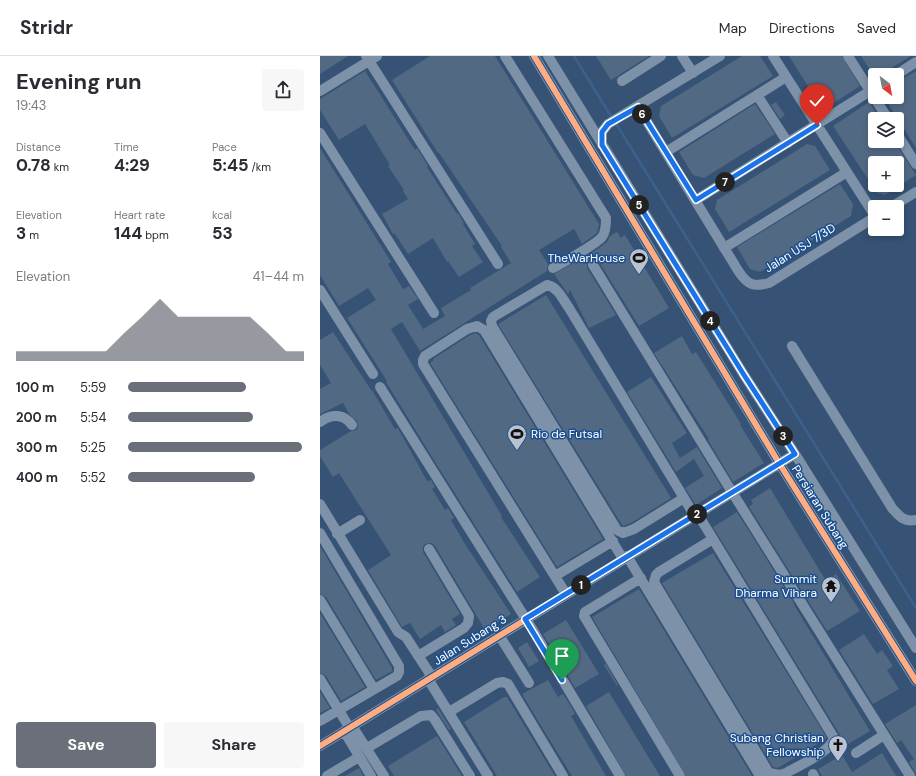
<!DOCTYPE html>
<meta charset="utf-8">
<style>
body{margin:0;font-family:"DM Sans",sans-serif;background:#f7f7f7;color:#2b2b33;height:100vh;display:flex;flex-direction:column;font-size:15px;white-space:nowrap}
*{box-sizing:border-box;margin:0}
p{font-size:13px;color:#7c7c81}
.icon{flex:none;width:22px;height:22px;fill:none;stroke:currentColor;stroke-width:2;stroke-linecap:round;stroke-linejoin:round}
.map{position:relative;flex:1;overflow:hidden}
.side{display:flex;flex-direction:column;background:#fff;width:320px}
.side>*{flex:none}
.needle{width:26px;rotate:148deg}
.buttons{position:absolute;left:548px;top:12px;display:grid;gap:8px}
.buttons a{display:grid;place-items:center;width:36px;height:36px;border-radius:4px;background:#fff;box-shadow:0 2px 6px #0003;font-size:20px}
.pin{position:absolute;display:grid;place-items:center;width:34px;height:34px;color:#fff;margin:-41px -17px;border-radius:50% 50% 50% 0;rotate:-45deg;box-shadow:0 0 4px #0007}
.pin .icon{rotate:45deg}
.km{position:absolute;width:20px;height:20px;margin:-10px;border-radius:50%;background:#222;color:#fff;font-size:11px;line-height:20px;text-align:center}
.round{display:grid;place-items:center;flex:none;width:42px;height:42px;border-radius:4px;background:#f7f7f7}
.headline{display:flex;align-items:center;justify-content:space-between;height:68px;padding:0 16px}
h1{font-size:22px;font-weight:700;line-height:30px}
.stats{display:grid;grid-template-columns:repeat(3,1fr);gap:6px;height:68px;padding:4px 16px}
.stats div{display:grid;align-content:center}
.stats b{font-size:17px;font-weight:700}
.stats small{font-size:11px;font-weight:400}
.stats p{font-size:11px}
.chart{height:112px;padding:8px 16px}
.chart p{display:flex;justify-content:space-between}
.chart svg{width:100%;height:72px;margin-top:4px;fill:#6b6f79;opacity:.7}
.button{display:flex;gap:8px;margin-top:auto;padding:8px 16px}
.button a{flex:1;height:46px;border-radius:4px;background:#6b6f79;color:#fff;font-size:16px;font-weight:700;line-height:46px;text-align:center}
.button a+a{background:#f7f7f7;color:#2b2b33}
ul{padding:0 16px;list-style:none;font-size:13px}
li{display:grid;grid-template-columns:64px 48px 1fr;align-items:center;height:30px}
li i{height:10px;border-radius:5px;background:#6b6f79}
header{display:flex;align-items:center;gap:24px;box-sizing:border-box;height:56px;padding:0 20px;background:#fff;border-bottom:1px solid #e1e1e2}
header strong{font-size:19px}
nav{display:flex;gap:22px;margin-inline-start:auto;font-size:14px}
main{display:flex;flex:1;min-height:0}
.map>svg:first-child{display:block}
</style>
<header>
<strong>Stridr</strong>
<nav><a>Map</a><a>Directions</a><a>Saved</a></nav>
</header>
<main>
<section class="side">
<div class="headline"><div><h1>Evening run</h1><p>19:43</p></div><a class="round"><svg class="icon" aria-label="share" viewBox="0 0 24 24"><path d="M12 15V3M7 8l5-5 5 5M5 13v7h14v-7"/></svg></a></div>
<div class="stats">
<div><p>Distance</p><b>0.78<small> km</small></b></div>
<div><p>Time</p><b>4:29</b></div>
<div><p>Pace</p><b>5:45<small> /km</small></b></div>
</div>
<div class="stats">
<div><p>Elevation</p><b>3<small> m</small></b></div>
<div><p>Heart rate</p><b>144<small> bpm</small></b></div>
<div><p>kcal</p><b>53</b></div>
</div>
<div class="chart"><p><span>Elevation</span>41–44 m</p>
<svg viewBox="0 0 160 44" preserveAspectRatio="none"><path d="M0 44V38L10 38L20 38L30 38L40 38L50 38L60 27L70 17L80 6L90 17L100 17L110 17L120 17L130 17L140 27L150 38L160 38V44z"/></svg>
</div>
<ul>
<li><b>100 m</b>5:59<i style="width:67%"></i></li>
<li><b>200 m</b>5:54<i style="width:71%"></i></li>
<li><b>300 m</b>5:25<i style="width:99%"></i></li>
<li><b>400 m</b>5:52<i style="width:72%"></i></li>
</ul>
<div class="button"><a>Save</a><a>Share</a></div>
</section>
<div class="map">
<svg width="596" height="720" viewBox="0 0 596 720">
<rect width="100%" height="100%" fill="#365274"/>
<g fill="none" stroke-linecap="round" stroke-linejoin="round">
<path stroke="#3b618d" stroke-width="2.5" d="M 254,0 L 292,62
M 295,66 L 596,552"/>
</g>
<path fill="#526984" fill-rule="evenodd" d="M 0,0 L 28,0 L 0,18 Z
M 110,0 L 175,0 L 279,168 L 277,177 L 262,188 L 254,173 L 219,194 L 228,208 L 227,212 L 227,215 L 100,295 L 82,266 L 71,273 L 182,460 L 181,461 L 220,521 L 197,536 L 112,401 L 66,326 L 67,325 L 27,262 L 56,244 L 48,232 L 19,250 L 0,219 L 0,92 L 71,206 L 68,208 L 83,233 L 89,230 L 98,243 L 88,249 L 103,273 L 125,260 L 121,252 L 151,234 L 150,232 L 191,207 L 181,191 L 182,190 L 119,97 L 118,97 L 72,24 Z
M 276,0 L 329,0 L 291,24 Z
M 422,0 L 440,0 L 453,20 L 352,82 L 339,60 L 341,50 Z
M 469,0 L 522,0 L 540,30 L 503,54 Z
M 541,0 L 591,0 L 560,19 L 553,19 Z
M 45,15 L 95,94 L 97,92 L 108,110 L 107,111 L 137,158 L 138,157 L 144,167 L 143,168 L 155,188 L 152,190 L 163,206 L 139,221 L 128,205 L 127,206 L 113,182 L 88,198 L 75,178 L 73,178 L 62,158 L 88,143 L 83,135 L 84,134 L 68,110 L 70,109 L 45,68 L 19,84 L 0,54 L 0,43 Z
M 596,15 L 596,92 L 564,41 L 577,41 L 577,26 Z
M 456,46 L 465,59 L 460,63 L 451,49 Z
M 549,46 L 560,63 L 555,63 L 555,85 L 574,85 L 596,119 L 565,139 L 557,137 L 513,70 ZM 555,107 L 577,107 L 577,129 L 555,129 Z
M 435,48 L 455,78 L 384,122 L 373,119 L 359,96 Z
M 487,88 L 495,90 L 510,114 L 409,176 L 395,153 L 397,144 Z
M 520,128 L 533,148 L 531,160 L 440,216 L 430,213 L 417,191 Z
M 297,176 L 301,182 L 305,179 L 349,252 L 319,270 L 279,206 L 272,203 L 267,206 L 267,212 L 296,259 L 269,272 L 250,234 L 248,238 L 234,218 L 276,194 L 287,186 L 290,180 Z
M 226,239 L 351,442 L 311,467 L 303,470 L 302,469 L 178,268 Z
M 13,276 L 51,334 L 52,334 L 75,373 L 78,372 L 107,425 L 111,424 L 115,431 L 112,433 L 125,454 L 128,452 L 134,462 L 131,464 L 145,488 L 191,558 L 165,574 L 115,490 L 112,487 L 105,488 L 103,490 L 103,496 L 140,558 L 132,563 L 136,569 L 125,576 L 121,569 L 100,583 L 90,567 L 82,571 L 48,514 L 71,499 L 19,417 L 13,421 L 0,400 L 0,394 L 31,375 L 36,374 L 38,371 L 37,365 L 29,358 L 23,347 L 0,358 L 0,333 L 11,327 L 0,309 L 0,284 Z
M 156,277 L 158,279 L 159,279 L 283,483 L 237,511 L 110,307 L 114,304 L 113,303 L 150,279 Z
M 362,280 L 372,298 L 376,296 L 421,368 L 420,369 L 444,407 L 413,426 L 388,384 L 389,383 L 334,297 Z
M 331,321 L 367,377 L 352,387 L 360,402 L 377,391 L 402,432 L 376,449 L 365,432 L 384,420 L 374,403 L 356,416 L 307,336 Z
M 450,432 L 506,525 L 516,518 L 540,555 L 507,575 L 429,451 L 433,448 L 431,444 Z
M 417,456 L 474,547 L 473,547 L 550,675 L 523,691 L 519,686 L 520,679 L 393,471 Z
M 0,490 L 72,612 L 72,615 L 56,624 L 6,541 L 0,538 Z
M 393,497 L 507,682 L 458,712 L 453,711 L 342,527 Z
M 319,533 L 432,720 L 366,720 L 272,561 Z
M 0,557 L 45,631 L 21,645 L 6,620 L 0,617 Z
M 246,564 L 279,618 L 255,632 L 223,578 Z
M 544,578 L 557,598 L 562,594 L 573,610 L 567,614 L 579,633 L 553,648 L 519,594 Z
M 207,586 L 219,605 L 209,611 L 198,592 Z
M 286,608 L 298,629 L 297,630 L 284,609 Z
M 228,624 L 238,641 L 243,638 L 252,652 L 255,658 L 251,660 L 286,720 L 252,720 L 226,678 L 202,638 Z
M 0,636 L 10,652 L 0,657 Z
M 289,636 L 340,720 L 306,720 L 266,650 Z
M 184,641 L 187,641 L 235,720 L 177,720 L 144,666 Z
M 596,649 L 596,718 L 589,706 L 594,703 L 581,684 L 577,687 L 565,668 Z
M 118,652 L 131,673 L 129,674 L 116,654 Z
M 117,680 L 142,720 L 74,720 L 68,710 Z
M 562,697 L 576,720 L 502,720 L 498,713 L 522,699 L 532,716 Z
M 39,712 L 43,720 L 25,720 Z"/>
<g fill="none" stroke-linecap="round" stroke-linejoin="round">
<path stroke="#7d92a8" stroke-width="10" d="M 46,0 L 178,208
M 185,0 L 286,162 C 286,168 286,176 282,181 C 274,190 245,205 233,212
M 214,0 L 459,407 L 596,625
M 228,0 L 424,319 L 475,398 L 596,592
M 362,0 L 373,17
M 453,0 L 555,160
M 528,0 L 568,63
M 576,19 L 596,6
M 302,25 L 341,0
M 0,35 L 57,0
M 437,39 L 468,87
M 318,51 L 419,216 C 428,229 433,231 449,227 L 555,161
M 0,77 L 114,257
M 577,78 L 596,108
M 282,89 L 282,76 L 288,68 L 400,0
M 346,96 L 466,21
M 376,144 L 555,32
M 571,151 L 596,136
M 404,192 L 527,116
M 273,209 L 412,436 L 590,720
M 0,234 L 53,318
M 472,290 L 572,452 C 580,461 584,466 596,464
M 60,331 L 214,576 L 300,720
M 0,366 C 12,357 24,358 32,369
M 364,442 L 314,473 L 303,477 L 297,474 L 172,270 L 171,265 L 173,261 L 227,229 C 238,231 243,244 249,252 L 364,442 L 374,459
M 0,448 L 78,576 L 86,581 L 112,621
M 377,457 L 393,483 L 514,682 C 511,696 478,710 466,717 L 460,719 L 449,717 L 334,526 L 336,519 L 339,516 L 393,483
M 0,477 L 79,610 L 79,616 L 77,620 L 0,665
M 17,478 L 40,464
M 307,500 L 440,720
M 235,520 L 293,485
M 321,522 L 265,556 L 264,560 L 360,720
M 246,538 L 103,308 L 103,304 L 105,300 L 147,273 L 157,270 L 164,274 L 303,503
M 0,544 L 54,633
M 179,579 L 209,627
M 98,600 L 144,572 L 148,567 L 149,560 L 109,493
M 0,623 L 29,671
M 108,623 L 168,720
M 129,656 L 177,627 L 183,626 L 188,628 L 243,720
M 32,670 L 64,720
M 24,675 L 51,720
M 0,690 L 475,398
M 47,692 L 101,660 L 111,659 L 115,664 L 150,720
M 536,697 L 564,679
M 493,718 L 494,720
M 7,720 L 39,701"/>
<g stroke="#1b4f8f" stroke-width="8">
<path id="cycleway" d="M 214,0 L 459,407 L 596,625
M 0,690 L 475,398"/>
</g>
<use href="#cycleway" stroke="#ffac80" stroke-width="6"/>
</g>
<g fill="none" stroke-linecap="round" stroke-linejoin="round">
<g stroke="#fff" stroke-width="8">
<path id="route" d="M 242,624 L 205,563 L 475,398 L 424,319 L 282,89 L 282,76 L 288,68 L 318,51 L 376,144 L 497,69"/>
</g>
<use href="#route" stroke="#1a73e8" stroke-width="5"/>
</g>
<defs>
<g id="stadium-pin" transform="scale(1)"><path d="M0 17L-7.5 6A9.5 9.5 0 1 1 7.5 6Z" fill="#b9c2ce" stroke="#1b4f8f"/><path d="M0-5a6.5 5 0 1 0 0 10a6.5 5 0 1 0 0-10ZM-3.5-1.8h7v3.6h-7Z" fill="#111"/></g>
<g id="temple-pin" transform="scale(1)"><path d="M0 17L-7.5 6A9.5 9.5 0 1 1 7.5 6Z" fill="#b9c2ce" stroke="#1b4f8f"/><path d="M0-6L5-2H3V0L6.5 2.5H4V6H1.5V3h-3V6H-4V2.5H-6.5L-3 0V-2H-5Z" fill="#111"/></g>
<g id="church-pin" transform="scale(1)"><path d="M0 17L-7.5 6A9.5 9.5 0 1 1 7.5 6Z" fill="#b9c2ce" stroke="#1b4f8f"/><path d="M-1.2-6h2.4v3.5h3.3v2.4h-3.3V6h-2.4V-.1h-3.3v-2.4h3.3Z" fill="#111"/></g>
</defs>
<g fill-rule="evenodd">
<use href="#stadium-pin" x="319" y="202"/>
<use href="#stadium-pin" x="197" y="378"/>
<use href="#temple-pin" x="511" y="530"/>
<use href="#church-pin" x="518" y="689"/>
</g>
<g text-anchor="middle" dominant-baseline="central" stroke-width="3" stroke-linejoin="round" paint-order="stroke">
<g font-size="12" fill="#fff" stroke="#1b4f8f">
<text transform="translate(480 192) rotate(-32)">Jalan USJ 7/3D</text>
<text transform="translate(500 451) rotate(58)">Persiaran Subang</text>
<text transform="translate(150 584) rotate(-32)">Jalan Subang 3</text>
</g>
<g font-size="12" fill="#fff" stroke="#1b4f8f" text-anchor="end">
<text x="305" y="202">TheWarHouse</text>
<text x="211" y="378" text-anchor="start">Rio de Futsal</text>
<text x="497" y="523">Summit<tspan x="497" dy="14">Dharma Vihara</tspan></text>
<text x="504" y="682">Subang Christian<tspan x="504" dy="14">Fellowship</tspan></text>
</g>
</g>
</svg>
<div class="buttons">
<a><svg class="needle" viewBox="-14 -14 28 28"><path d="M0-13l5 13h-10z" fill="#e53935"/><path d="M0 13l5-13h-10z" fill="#7c7c81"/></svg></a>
<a><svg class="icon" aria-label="layers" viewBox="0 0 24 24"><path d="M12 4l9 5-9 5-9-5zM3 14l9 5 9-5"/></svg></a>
<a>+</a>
<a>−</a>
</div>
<div class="pin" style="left:242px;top:624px;background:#1e9e55"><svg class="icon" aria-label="arrive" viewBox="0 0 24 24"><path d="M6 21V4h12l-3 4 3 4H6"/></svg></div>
<div class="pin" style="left:497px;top:69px;background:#d93025"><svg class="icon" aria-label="check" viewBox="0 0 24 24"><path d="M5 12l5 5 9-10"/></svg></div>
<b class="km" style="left:261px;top:529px">1</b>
<b class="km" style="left:377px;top:458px">2</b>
<b class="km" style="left:463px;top:380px">3</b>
<b class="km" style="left:390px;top:265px">4</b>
<b class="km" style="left:319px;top:149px">5</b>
<b class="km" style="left:322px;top:58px">6</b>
<b class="km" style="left:405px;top:126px">7</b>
</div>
</main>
